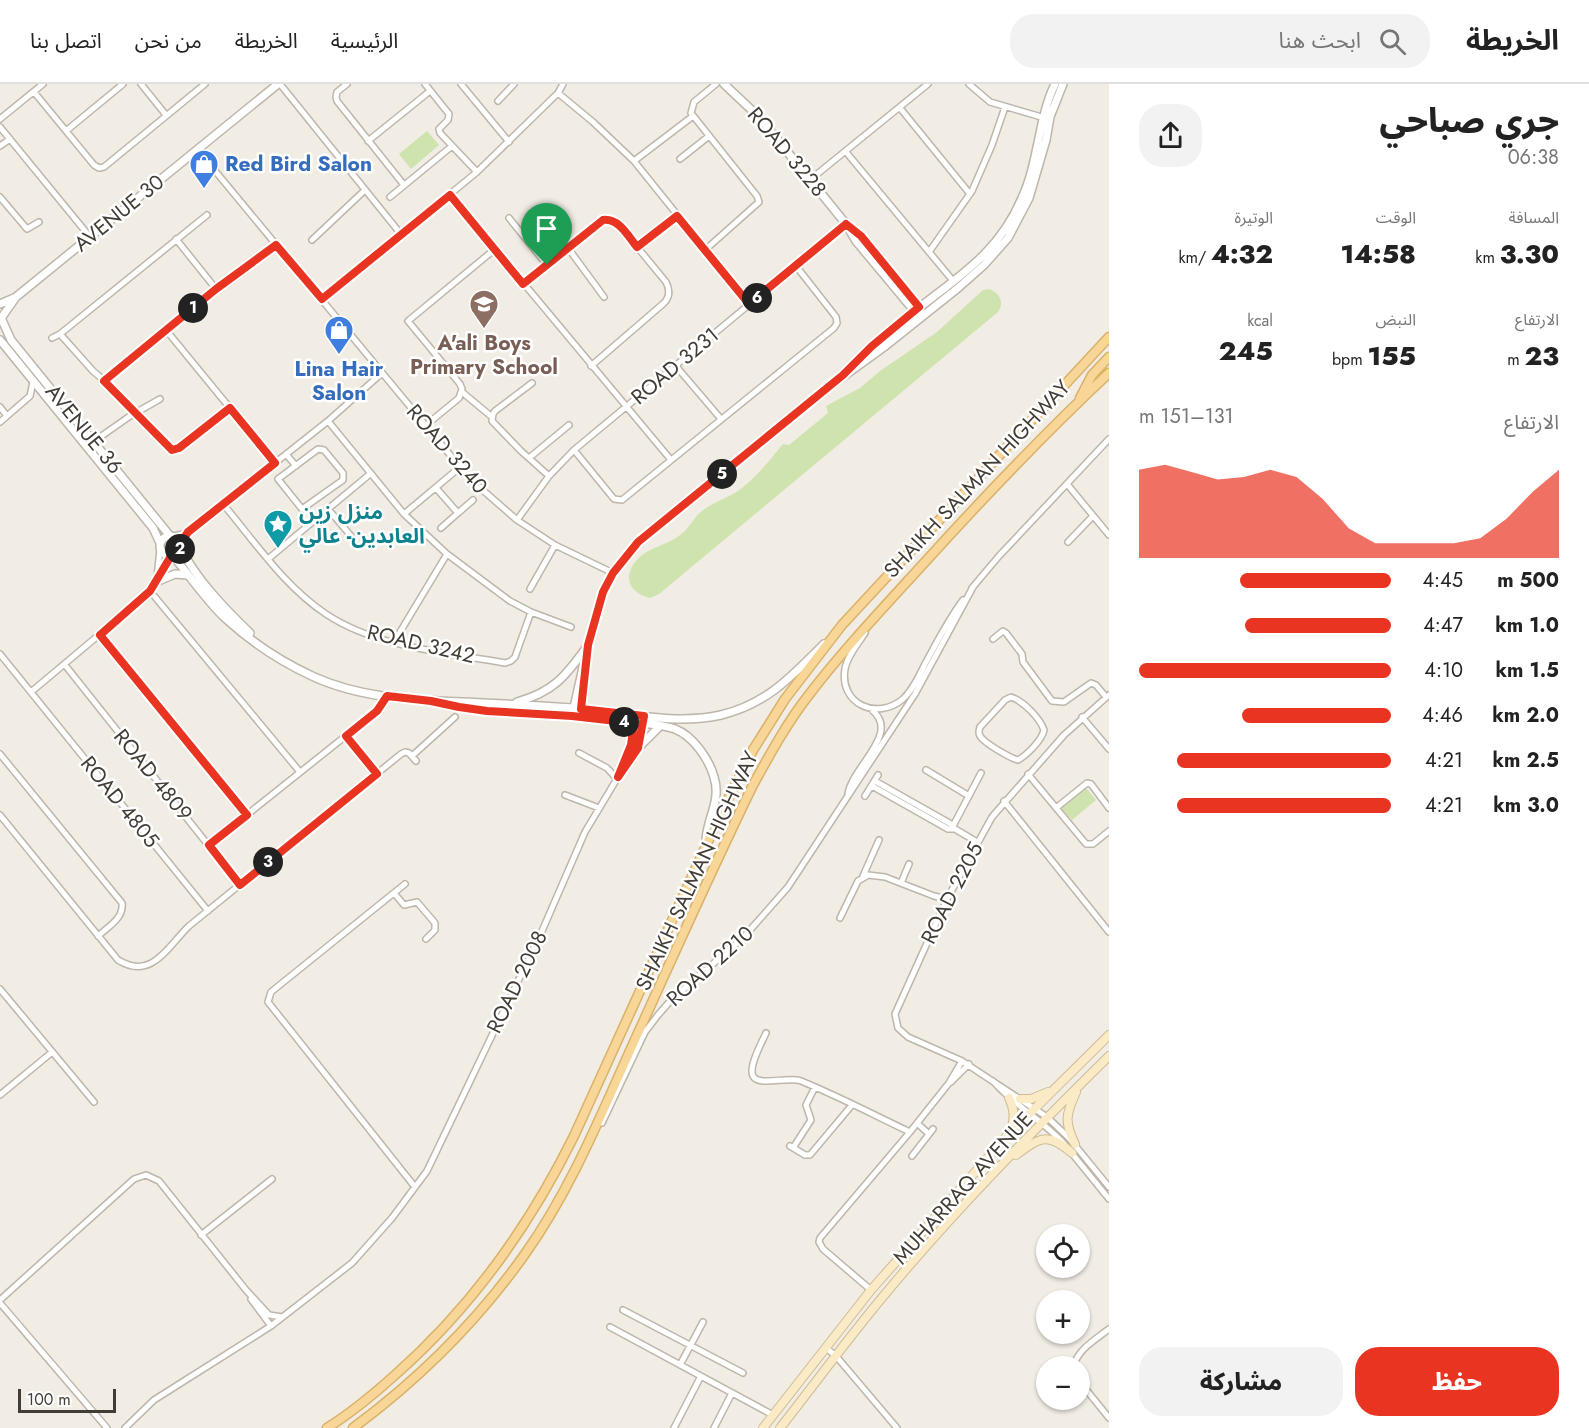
<!DOCTYPE html>
<html lang="ar">
<meta charset="utf-8">
<style>
body{margin:0;font-family:Jost,"Noto Sans Arabic",sans-serif;background:#f2f2f2;color:#222;direction:rtl;height:100vh;display:flex;flex-direction:column;font-size:22px;white-space:nowrap}
*{box-sizing:border-box;margin:0}
p{font-size:20px;color:#767676}
.icon{flex:none;width:33px;height:33px;fill:none;stroke:currentColor;stroke-width:2;stroke-linecap:round;stroke-linejoin:round}
.map{position:relative;flex:1;overflow:hidden;direction:ltr}
.drawer{display:flex;flex-direction:column;background:#fff;width:480px}
.drawer>*{flex:none}
.buttons{position:absolute;left:1036px;top:1140px;display:grid;gap:12px}
.buttons a{display:grid;place-items:center;width:54px;height:54px;border-radius:50%;background:#fff;box-shadow:0 2px 4px #0004;font-size:30px}
.scale{position:absolute;left:18px;bottom:15px;width:98px;box-sizing:border-box;padding-left:6px;border:3px solid #423c35;border-top:0;font-size:16px;line-height:21px;white-space:nowrap;color:#423c35;-webkit-text-stroke:4px #fff;paint-order:stroke}
.pin{position:absolute;display:grid;place-items:center;width:51px;height:51px;color:#fff;margin:-62px -26px;border-radius:50% 50% 50% 0;rotate:-45deg;box-shadow:0 0 6px #0007}
.pin .icon{rotate:45deg}
.km{position:absolute;width:30px;height:30px;margin:-15px;border-radius:50%;background:#222;color:#fff;font-size:16px;line-height:30px;text-align:center}
.round{display:grid;place-items:center;flex:none;width:63px;height:63px;border-radius:24px;background:#f2f2f2}
.headline{display:flex;align-items:center;justify-content:space-between;height:102px;padding:0 30px}
h1{font-size:33px;font-weight:800;line-height:45px}
.metrics{display:grid;grid-template-columns:repeat(3,1fr);gap:9px;height:102px;padding:6px 30px}
.metrics div{display:grid;align-content:center}
.metrics b{font-size:26px;font-weight:800}
.metrics small{font-size:16px;font-weight:400}
.metrics p{font-size:16px}
.chart{height:168px;padding:12px 30px}
.chart p{display:flex;justify-content:space-between}
.chart svg{width:100%;height:108px;margin-top:6px;fill:#ea3422;opacity:.7}
.primary-button{display:flex;gap:12px;margin-top:auto;padding:12px 30px}
.primary-button a{flex:1;height:69px;border-radius:24px;background:#ea3422;color:#fff;font-size:24px;font-weight:800;line-height:69px;text-align:center}
.primary-button a+a{background:#f2f2f2;color:#222}
ul{padding:0 30px;list-style:none;font-size:20px}
li{display:grid;grid-template-columns:96px 72px 1fr;align-items:center;height:45px}
li i{height:15px;border-radius:8px;background:#ea3422}
header{display:flex;align-items:center;gap:36px;box-sizing:border-box;height:84px;padding:0 30px;background:#fff;border-bottom:2px solid #e0e0e0}
header strong{font-size:28px}
nav{display:flex;gap:33px;margin-inline-start:auto;font-size:21px}
.search{width:420px;height:54px;background:#f2f2f2;display:flex;align-items:center;gap:15px;box-sizing:border-box;padding:0 21px;border-radius:24px;color:#767676;font-size:22px}
main{display:flex;flex:1;min-height:0}
.map>svg:first-child{display:block}
</style>
<header>
<strong>الخريطة</strong>
<div class="search"><svg class="icon" aria-label="search" viewBox="0 0 24 24"><circle cx="10" cy="10" r="6"/><path d="M15 15l6 6"/></svg>ابحث هنا</div>
<nav><a>الرئيسية</a><a>الخريطة</a><a>من نحن</a><a>اتصل بنا</a></nav>
</header>
<main>
<section class="drawer">
<div class="headline"><div><h1>جري صباحي</h1><p>06:38</p></div><a class="round"><svg class="icon" aria-label="share" viewBox="0 0 24 24"><path d="M12 15V3M7 8l5-5 5 5M5 13v7h14v-7"/></svg></a></div>
<div class="metrics">
<div><p>المسافة</p><b>3.30<small> km</small></b></div>
<div><p>الوقت</p><b>14:58</b></div>
<div><p>الوتيرة</p><b>4:32<small> /km</small></b></div>
</div>
<div class="metrics">
<div><p>الارتفاع</p><b>23<small> m</small></b></div>
<div><p>النبض</p><b>155<small> bpm</small></b></div>
<div><p>kcal</p><b>245</b></div>
</div>
<div class="chart"><p><span>الارتفاع</span>131–151 m</p>
<svg viewBox="0 0 160 44" preserveAspectRatio="none"><path d="M0 44V8L10 6L20 9L30 12L40 11L50 8L60 11L70 20L80 32L90 38L100 38L110 38L120 38L130 36L140 28L150 17L160 8V44z"/></svg>
</div>
<ul>
<li><b>500 m</b>4:45<i style="width:60%"></i></li>
<li><b>1.0 km</b>4:47<i style="width:58%"></i></li>
<li><b>1.5 km</b>4:10<i style="width:100%"></i></li>
<li><b>2.0 km</b>4:46<i style="width:59%"></i></li>
<li><b>2.5 km</b>4:21<i style="width:85%"></i></li>
<li><b>3.0 km</b>4:21<i style="width:85%"></i></li>
</ul>
<div class="primary-button"><a>حفظ</a><a>مشاركة</a></div>
</section>
<div class="map">
<svg width="1109" height="1344" viewBox="0 0 1109 1344">
<rect width="100%" height="100%" fill="#f1ece4"/>
<path fill="#cfe3af" d="M 427,47 L 439,61 L 411,85 L 399,70 Z
M 989,205 C 999,208 1005,218 998,228 L 659,510 L 650,514 C 636,511 624,500 631,485 C 641,463 666,463 680,451 C 689,445 693,434 702,427 C 713,418 726,415 738,407 C 756,394 769,377 783,360 L 789,361 L 828,329 L 826,322 L 860,304 L 880,287 L 937,248 L 983,206 Z
M 1086,704 L 1096,716 L 1072,736 L 1061,724 Z"/>
<g fill="none" stroke-linecap="round" stroke-linejoin="round">
<g stroke="#beb6ab" stroke-width="8">
<path id="minor" d="M 141,0 L 166,31
M 280,0 L 400,149
M 347,0 L 337,8 L 336,13 L 337,17 L 404,101
M 425,0 L 449,30 L 448,36 L 439,45 L 440,49 L 477,88
M 461,0 L 509,58
M 969,0 L 990,18 L 1045,34
M 34,8 L 94,81 L 99,84 L 104,83 L 205,0
M 558,9 L 593,38 L 634,77 L 749,220
M 498,17 L 514,0
M 900,24 L 970,110
M 0,35 L 43,0
M 0,43 L 90,153
M 66,47 L 123,0
M 368,57 L 430,7
M 0,62 L 10,55
M 197,65 L 470,395 L 517,436 L 555,461 L 613,489
M 846,68 L 954,198
M 680,75 L 709,52
M 634,77 L 693,32
M 811,95 L 928,0
M 450,111 L 671,376
M 0,113 L 27,145 L 39,138
M 390,113 L 452,62
M 509,134 L 547,181
M 176,155 L 216,205
M 312,156 L 365,106
M 637,163 L 677,132
M 568,164 L 604,213
M 705,166 L 759,118 L 757,112 L 691,29 L 694,18 L 716,0
M 929,168 L 972,107 L 992,61 L 1005,23
M 523,200 L 600,137 L 610,135 L 619,141 L 666,198 C 670,206 670,213 664,219 L 591,282
M 322,215 L 477,88 L 558,9 L 563,0
M 166,246 L 275,379
M 60,250 L 93,287 L 113,304 L 172,366 L 179,364 L 230,324
M 52,254 L 60,250 L 207,131
M 675,281 L 721,335
M 104,296 L 216,205 L 276,161
M 532,299 L 495,327 L 493,330 L 492,337 L 521,367 L 549,392
M 462,308 L 492,333
M 0,323 L 7,332
M 328,337 L 404,430 L 447,470 L 510,517 L 531,528 L 571,543
M 0,338 L 30,312 L 33,298
M 425,342 L 459,314 L 462,305 L 460,300 L 408,237 L 495,165
M 103,351 L 130,332 L 160,315
M 318,365 L 324,366 L 343,389 L 343,396 L 302,425 L 278,395 Z
M 574,366 L 614,415 L 622,416 L 834,244 L 837,239 L 836,233 L 796,182
M 286,370 L 296,382
M 529,374 L 569,341
M 1067,400 L 1109,451
M 436,404 L 458,429 L 441,444
M 223,420 C 255,458 284,502 326,530 C 377,564 446,568 505,579 L 511,577 L 515,573 L 531,528
M 328,425 L 351,452
M 458,429 L 473,416
M 404,430 L 459,384
M 517,436 L 549,392 L 574,366 L 846,140
M 174,452 L 187,449
M 1068,458 L 1093,432
M 180,460 L 188,448 L 328,337 L 382,289
M 268,475 L 370,390
M 157,494 L 160,465
M 972,504 L 999,472 L 1109,355
M 530,505 L 555,461
M 150,507 L 300,688
M 865,549 C 858,560 847,572 845,585 C 839,620 877,637 903,615 C 913,606 919,592 925,580 C 937,558 948,536 963,516
M 100,551 L 247,731
M 993,555 L 1003,547 L 1006,549 L 1022,570 L 1023,578 L 1052,617 L 1064,618 L 1091,599 L 1096,601 L 1106,613
M 394,558 L 447,470
M 0,570 L 208,827
M 65,581 L 240,801
M 31,608 L 143,514 L 156,498 L 171,472
M 1109,611 L 1064,651 L 992,733 L 947,815 L 895,930 L 898,944 L 908,953 L 962,977 L 1047,1033 L 1069,1054 L 1109,1103
M 1011,613 C 1023,617 1040,634 1044,646 C 1042,656 1027,671 1018,676 C 1010,674 984,659 980,652 C 978,648 979,647 980,643 L 1005,616 Z
M 1082,633 L 1109,665
M 346,652 L 377,690
M 579,669 L 607,684 L 617,695
M 0,670 L 122,819 C 124,834 109,842 98,852
M 412,672 L 455,633
M 621,686 L 631,661 L 634,637
M 926,686 L 969,712
M 1028,690 L 1086,760 L 1093,760 L 1109,747
M 875,697 L 951,740 L 955,745 L 977,758
M 872,702 L 948,745 L 955,745
M 848,710 C 852,683 900,650 873,627
M 565,711 L 599,724
M 865,712 L 878,691
M 1004,717 L 1109,848
M 1056,724 L 1087,699 L 1091,700 L 1109,724
M 0,731 L 118,876 C 152,897 168,862 189,842 L 401,670 L 405,668 L 409,669 L 416,677
M 953,742 L 981,689
M 209,761 L 377,627 L 387,612
M 863,792 L 879,756
M 901,799 L 909,780
M 405,800 L 271,908 L 268,918 L 415,1103
M 394,809 L 404,821 L 417,818 L 435,839 L 435,846 L 426,855
M 840,834 L 858,797 L 868,791 L 885,793 L 934,812 L 947,815
M 0,905 L 94,1018
M 766,949 C 762,958 748,983 753,992 C 759,1003 788,992 801,997 C 838,1012 874,1031 910,1048
M 993,997 C 1014,1022 1043,1036 1064,1060
M 951,998 L 969,980
M 0,1011 L 51,969
M 602,1039 L 645,948 L 658,931 L 672,915 L 743,854 L 788,803 L 915,610 L 973,503
M 917,1039 L 929,1050
M 790,1062 L 805,1071 L 810,1071 L 852,1021
M 793,1064 L 811,1036 L 806,1021 L 815,1003
M 1070,1067 L 1109,1115
M 912,1072 L 933,1045
M 201,1151 L 272,1095
M 871,1206 L 823,1165 L 819,1158 L 820,1154 L 910,1048 L 949,999 L 962,977
M 251,1215 L 271,1242
M 0,1216 L 134,1095 L 146,1091 L 159,1097 L 246,1206 L 269,1231 L 282,1233
M 0,1219 L 107,1344
M 623,1226 L 743,1289
M 610,1243 L 773,1331
M 826,1264 L 836,1272 L 897,1344
M 680,1281 L 703,1238
M 1074,1282 C 1077,1266 1096,1255 1109,1245
M 1080,1298 L 1109,1334
M 125,1344 L 154,1316 L 271,1242 L 352,1179 L 392,1134 L 427,1087 L 542,847 L 585,748 L 618,693 L 638,664 L 643,637
M 674,1344 L 701,1292
M 714,1344 L 732,1309"/>
</g>
<g stroke="#beb6ab" stroke-width="10">
<path id="tertiary" d="M 724,0 L 759,33 L 846,140 L 861,152 L 919,226
M 846,140 L 856,157 L 916,229
M 0,220 L 14,214
M 2,233 L 16,213 L 278,0
M 2,236 L 11,256 L 170,452
M 0,256 L 153,444 L 160,459
M 855,280 C 875,259 897,240 920,223 C 964,189 1000,166 1022,114 C 1039,77 1038,35 1055,0
M160 462a10 10 0 1 1 20 0a10 10 0 1 1-20 0Z
M 180,463 C 196,495 224,524 250,549
M 173,472 C 190,492 206,516 225,534 C 250,557 282,578 312,592 C 359,614 412,616 463,618 C 499,620 536,621 572,624 C 621,627 672,642 721,631 C 767,620 792,592 824,560
M 156,498 L 175,490 L 188,491
M 517,618 C 553,608 565,593 586,564
M 448,621 C 479,628 512,628 544,630 C 568,632 592,635 616,637 C 635,639 657,639 675,645 C 693,652 709,675 714,693 C 722,719 705,736 706,760
M 573,628 L 583,583
M 580,633 L 588,561 L 603,508 L 613,489 L 638,458 L 818,311 L 884,263 L 958,204 L 984,181 L 1008,154 L 1029,114 L 1046,56 L 1050,33 L 1063,0
M 638,664 L 660,642"/>
</g>
<g stroke="#cebc97" stroke-width="10">
<path id="secondary" d="M 1009,1014 C 1015,1026 1015,1037 1010,1048
M 1020,1015 L 1031,1015 L 1048,1008
M 1075,1060 C 1064,1038 1066,1030 1076,1008
M 1016,1071 C 1040,1053 1048,1048 1072,1069
M 763,1344 L 871,1206 L 1007,1052 L 1109,951
M 780,1344 C 814,1301 846,1257 881,1215 C 952,1129 1030,1050 1109,972"/>
</g>
<g stroke="#dab169" stroke-width="11">
<path id="primary" d="M 1080,314 L 1092,291 L 1109,273
M 327,1344 C 351,1329 374,1310 395,1291 C 471,1224 529,1143 574,1052 L 720,731 L 753,666 L 785,615 L 842,541 L 1109,253
M 353,1344 C 419,1295 477,1238 525,1170 C 569,1108 598,1038 629,969 C 670,879 710,789 753,701 C 770,670 787,639 808,612 C 844,565 885,522 925,478 C 984,413 1045,349 1109,289"/>
</g>
<use href="#minor" stroke="#fff" stroke-width="5"/>
<use href="#tertiary" stroke="#fff" stroke-width="7"/>
<use href="#secondary" stroke="#faeac5" stroke-width="8"/>
<use href="#primary" stroke="#f7d697" stroke-width="8"/>
</g>
<g fill="none" stroke-linecap="round" stroke-linejoin="round">
<g stroke="#fff" stroke-width="12">
<path id="route" d="M 450,111 L 523,200 L 603,136 C 619,134 628,152 637,163 L 677,132 L 749,220 L 846,140 L 861,152 L 919,223 L 872,262 L 843,291 L 638,458 L 613,489 L 603,508 L 588,561 L 581,625 L 644,632 L 638,664 L 618,693 L 631,661 L 634,639 L 572,632 L 487,627 L 459,623 L 431,617 L 387,612 L 377,627 L 346,652 L 377,690 L 240,801 L 209,761 L 247,731 L 100,551 L 150,507 L 171,472 L 178,469 L 182,457 L 188,448 L 275,379 L 230,324 L 179,364 L 172,366 L 104,297 L 216,205 L 276,161 L 322,215 Z"/>
</g>
<use href="#route" stroke="#ea3422" stroke-width="8"/>
</g>
<defs>
<g id="shop-pin" transform="scale(1.5)"><path d="M0 17L-7.5 6A9.5 9.5 0 1 1 7.5 6Z" fill="#3f7fe0" stroke="#fff"/><path d="M-5-2.5h2.3a2.7 3.5 0 0 1 5.4 0H5L5.5 6h-11ZM-1.5-2.5h3a1.5 2.3 0 0 0-3 0Z" fill="#fff"/></g>
<g id="school-pin" transform="scale(1.5)"><path d="M0 17L-7.5 6A9.5 9.5 0 1 1 7.5 6Z" fill="#8d6e63" stroke="#fff"/><path d="M0-5L7-2L0 1L-7-2ZM-4 1L0 2.5L4 1V4Q0 6-4 4Z" fill="#fff"/></g>
<g id="sight-pin" transform="scale(1.5)"><path d="M0 17L-7.5 6A9.5 9.5 0 1 1 7.5 6Z" fill="#0f9aa8" stroke="#fff"/><path d="M0-6L1.8-2.2L6-1.7L2.9 1.2L3.7 5.4L0 3.3L-3.7 5.4L-2.9 1.2L-6-1.7L-1.8-2.2Z" fill="#fff"/></g>
</defs>
<g fill-rule="evenodd">
<use href="#shop-pin" x="204" y="80"/>
<use href="#school-pin" x="484" y="220"/>
<use href="#shop-pin" x="339" y="246"/>
<use href="#sight-pin" x="278" y="440"/>
</g>
<g text-anchor="middle" dominant-baseline="central" stroke-width="5" stroke-linejoin="round" paint-order="stroke">
<g font-size="21" fill="#423c35" stroke="#fff">
<text transform="translate(787 68) rotate(50)">ROAD 3228</text>
<text transform="translate(119 129) rotate(-39)">AVENUE 30</text>
<text transform="translate(675 282) rotate(-40)">ROAD 3231</text>
<text transform="translate(84 345) rotate(51)">AVENUE 36</text>
<text transform="translate(447 365) rotate(49)">ROAD 3240</text>
<text transform="translate(977 395) rotate(-47)">SHAIKH SALMAN HIGHWAY</text>
<text transform="translate(421 560) rotate(13)">ROAD 3242</text>
<text transform="translate(153 691) rotate(51)">ROAD 4809</text>
<text transform="translate(120 718) rotate(51)">ROAD 4805</text>
<text transform="translate(697 787) rotate(-65)">SHAIKH SALMAN HIGHWAY</text>
<text transform="translate(952 809) rotate(-63)">ROAD 2205</text>
<text transform="translate(710 882) rotate(-42)">ROAD 2210</text>
<text transform="translate(517 898) rotate(-64)">ROAD 2008</text>
<text transform="translate(963 1104) rotate(-48)">MUHARRAQ AVENUE</text>
</g>
<g font-size="21" font-weight="bold" fill="#366cbe" stroke="#fff" text-anchor="start">
<text x="225" y="80">Red Bird Salon</text>
<text x="339" y="285" text-anchor="middle">Lina Hair<tspan x="339" dy="24">Salon</tspan></text>
</g>
<g font-size="21" font-weight="bold" fill="#785e54" stroke="#fff">
<text x="484" y="259">A'ali Boys<tspan x="484" dy="24">Primary School</tspan></text>
</g>
<g font-size="21" font-weight="bold" fill="#0d838f" stroke="#fff" text-anchor="start">
<text x="299" y="428">منزل زين<tspan x="299" dy="24">العابدين- عالي</tspan></text>
</g>
</g>
</svg>
<div class="buttons">
<a><svg class="icon" aria-label="locate" viewBox="0 0 24 24"><circle cx="12" cy="12" r="6"/><path d="M12 2v4M12 18v4M2 12h4M18 12h4"/></svg></a>
<a>+</a>
<a>−</a>
</div>
<div class="scale">100 m</div>
<div class="pin" style="left:547px;top:181px;background:#1e9e55"><svg class="icon" aria-label="arrive" viewBox="0 0 24 24"><path d="M6 21V4h12l-3 4 3 4H6"/></svg></div>
<b class="km" style="left:193px;top:224px">1</b>
<b class="km" style="left:180px;top:465px">2</b>
<b class="km" style="left:268px;top:778px">3</b>
<b class="km" style="left:624px;top:638px">4</b>
<b class="km" style="left:722px;top:390px">5</b>
<b class="km" style="left:757px;top:214px">6</b>
</div>
</main>
